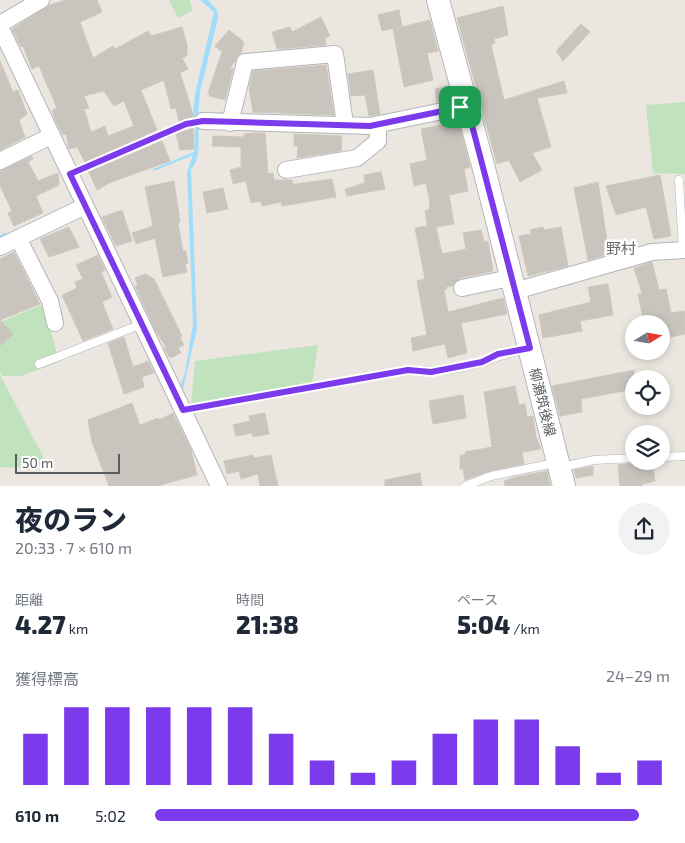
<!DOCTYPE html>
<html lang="ja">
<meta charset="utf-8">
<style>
body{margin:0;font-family:"Exo 2","Noto Sans JP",sans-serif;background:#f2f2f3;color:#1f2937;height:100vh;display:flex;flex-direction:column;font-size:19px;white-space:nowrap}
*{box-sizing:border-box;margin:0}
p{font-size:16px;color:#747a83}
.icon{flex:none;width:28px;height:28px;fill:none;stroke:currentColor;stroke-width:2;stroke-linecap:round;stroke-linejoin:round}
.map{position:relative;height:486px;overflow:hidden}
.drawer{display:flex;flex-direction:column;background:#fff;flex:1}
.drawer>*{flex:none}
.needle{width:32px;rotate:79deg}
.tools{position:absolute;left:625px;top:315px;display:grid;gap:10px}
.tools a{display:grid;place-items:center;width:45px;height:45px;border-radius:50%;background:#fff;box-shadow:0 2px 8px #0003;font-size:25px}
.scale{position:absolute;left:15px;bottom:12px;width:105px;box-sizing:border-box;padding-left:5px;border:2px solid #585d60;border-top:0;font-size:14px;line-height:18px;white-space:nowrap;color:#585d60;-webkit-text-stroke:4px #fff;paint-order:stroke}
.pin{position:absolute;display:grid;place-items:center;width:42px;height:42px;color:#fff;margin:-21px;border-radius:10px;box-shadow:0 2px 8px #0006}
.round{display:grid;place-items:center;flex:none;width:52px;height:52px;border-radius:26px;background:#f2f2f3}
.overview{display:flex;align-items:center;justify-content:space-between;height:85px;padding:0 15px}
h1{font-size:28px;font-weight:800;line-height:38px}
.figures{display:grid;grid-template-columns:repeat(3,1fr);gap:8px;height:85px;padding:5px 15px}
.figures div{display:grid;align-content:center}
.figures b{font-size:25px;font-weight:800}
.figures small{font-size:14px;font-weight:400}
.figures p{font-size:14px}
.chart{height:140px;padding:10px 15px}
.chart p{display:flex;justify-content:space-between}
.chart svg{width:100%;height:90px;margin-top:5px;stroke:#7c3aed;stroke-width:6}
ul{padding:0 15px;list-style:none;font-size:16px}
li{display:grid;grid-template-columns:80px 60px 1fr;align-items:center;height:38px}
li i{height:12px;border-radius:6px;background:#7c3aed}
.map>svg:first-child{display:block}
</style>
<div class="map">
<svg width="685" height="486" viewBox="0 0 685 486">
<rect width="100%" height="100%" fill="#ebe7e0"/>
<path fill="#c0e2bc" d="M 169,0 L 189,0 L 193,10 L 178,18 Z
M 685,102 L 685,174 L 653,173 L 646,105 Z
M 44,304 L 59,362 L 21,376 L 2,376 L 0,372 L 0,322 Z
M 318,345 L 312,385 L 191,405 L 195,361 Z
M 0,375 L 43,456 L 42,464 L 28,468 L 0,467 Z"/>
<path fill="#a0ddfb" d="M 200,0 L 208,0 L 217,10 L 218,18 L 200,92 L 198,117 L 193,116 L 195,94 L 214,12 Z
M 195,125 L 199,125 C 198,138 201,161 191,169 L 197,329 L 182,393 L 179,390 L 185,373 L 193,324 L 187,172 L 193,155 L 154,171 L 153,169 L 194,152 Z"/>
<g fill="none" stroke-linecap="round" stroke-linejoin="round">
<path stroke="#a0ddfb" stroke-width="4.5" d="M 0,238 L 5,235"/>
</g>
<path fill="#c9c4be" stroke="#cfc8be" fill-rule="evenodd" d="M 67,0 L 97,0 L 102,12 L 80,22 L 93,58 L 113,46 L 115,49 L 148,31 L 151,36 L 182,27 L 187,45 L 187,56 L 182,58 L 188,69 L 180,73 L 194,117 L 179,121 L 176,108 L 171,109 L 164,80 L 141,90 L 157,130 L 85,162 L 77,147 L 69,149 L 66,134 L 63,135 L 56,122 L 52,110 L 57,108 L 39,66 L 32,69 L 23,46 L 21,47 L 12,29 L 49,5 ZM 104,91 L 114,106 L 124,101 L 134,126 L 108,136 L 105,126 L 91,132 L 84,109 L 89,108 L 84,96 Z
M 503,6 L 508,35 L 494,39 L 495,43 L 491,45 L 504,100 L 564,81 L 567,93 L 537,98 L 551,147 L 532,153 L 542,170 L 520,182 L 509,160 L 497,164 L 457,18 Z
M 399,10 L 402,26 L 382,31 L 378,15 Z
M 321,17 L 330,36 L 325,38 L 326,45 L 277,49 L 272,32 L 290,27 L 292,32 Z
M 430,20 L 438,51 L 427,53 L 433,80 L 404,87 L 393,29 Z
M 581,24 L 590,32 L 563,61 L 556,51 Z
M 229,30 L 244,42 L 241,53 L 229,69 L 233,69 L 225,100 L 209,96 L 210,91 L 208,93 L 222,52 L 215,46 Z
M 0,61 L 13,92 L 18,90 L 27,114 L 19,120 L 25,137 L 0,150 Z
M 326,65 L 334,115 L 253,112 L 249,88 L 253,71 Z
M 373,70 L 380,114 L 369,116 L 365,95 L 351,96 L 348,74 Z
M 448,86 L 451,99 L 437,102 L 435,89 Z
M 447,124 L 447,128 L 459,125 L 470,167 L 464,169 L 468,191 L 449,195 L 454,224 L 436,227 L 442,254 L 466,249 L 463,233 L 481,230 L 484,242 L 488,241 L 493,271 L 460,278 L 452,286 L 446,287 L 447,289 L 444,290 L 448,312 L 503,298 L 507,314 L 461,323 L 467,353 L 448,358 L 445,344 L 413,351 L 411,338 L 427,335 L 417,281 L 425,279 L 415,228 L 427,226 L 425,211 L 429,209 L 430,203 L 426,183 L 414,186 L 410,164 L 427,160 L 421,129 Z
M 193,128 L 194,149 L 180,150 L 176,134 Z
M 254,133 L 265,133 L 268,174 L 273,173 L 274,180 L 292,180 L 293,184 L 296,184 L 332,179 L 336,197 L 282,206 L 281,202 L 262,206 L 261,201 L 251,203 L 246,181 L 233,184 L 230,170 L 241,167 L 241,147 L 212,146 L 213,136 L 244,137 L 244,134 Z
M 294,134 L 342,136 L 341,151 L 297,158 L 298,146 L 294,146 Z
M 162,141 L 170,161 L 109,183 L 97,190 L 89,172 Z
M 32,156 L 33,159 L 28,162 L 38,181 L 58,173 L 59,185 L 36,196 L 43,213 L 14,226 L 8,213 L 12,211 L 0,186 L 0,171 Z
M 381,172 L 385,189 L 347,196 L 345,189 L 365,183 L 364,175 Z
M 660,175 L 671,236 L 654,239 L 646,207 L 616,215 L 606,186 Z
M 174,181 L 180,222 L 178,223 L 183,251 L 186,251 L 188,263 L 185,264 L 187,272 L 163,277 L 155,238 L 136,244 L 132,233 L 153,226 L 145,187 Z
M 598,182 L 609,254 L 588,260 L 574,188 Z
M 223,188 L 228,209 L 207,213 L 203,192 Z
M 122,210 L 132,241 L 116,246 L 102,217 Z
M 69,227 L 79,247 L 49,257 L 40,239 Z
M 543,227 L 544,230 L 561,227 L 568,266 L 528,276 L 519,236 L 531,234 L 530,230 Z
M 14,252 L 40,304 L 0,320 L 13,334 L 0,346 L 0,259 Z
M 98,255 L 105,270 L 101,272 L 112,297 L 102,302 L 113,329 L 83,341 L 62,295 L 77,288 L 75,282 L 83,279 L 76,265 Z
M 652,262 L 659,290 L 666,289 L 671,313 L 685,311 L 685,334 L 661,339 L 661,324 L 644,324 L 638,294 L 642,293 L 634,268 Z
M 145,274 L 154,279 L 182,336 L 180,338 L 184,345 L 178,348 L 181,353 L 170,358 L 164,348 L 166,347 L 156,332 L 135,286 L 138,285 L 135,278 Z
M 608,284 L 613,315 L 580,321 L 582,331 L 543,338 L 539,315 L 591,302 L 588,287 Z
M 124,337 L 133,367 L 148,361 L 154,373 L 142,377 L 144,387 L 124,394 L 108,343 Z
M 634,370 L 634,389 L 581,399 L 582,412 L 560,416 L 552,386 Z
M 515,386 L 519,405 L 525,404 L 527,417 L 533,416 L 536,437 L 541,449 L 522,452 L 524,464 L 490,471 L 465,480 L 463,469 L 460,469 L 460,456 L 466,454 L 465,452 L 492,447 L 484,392 Z
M 463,395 L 466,418 L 433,424 L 429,401 Z
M 132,403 L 140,425 L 158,418 L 159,420 L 173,413 L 191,450 L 197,475 L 157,486 L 109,486 L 92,442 L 88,420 Z
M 265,413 L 269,434 L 253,437 L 252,433 L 236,436 L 233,425 L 250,421 L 249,416 Z
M 253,455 L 254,458 L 271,455 L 278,486 L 260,486 L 258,474 L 241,479 L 239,471 L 227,474 L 224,461 Z
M 638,462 L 640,470 L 653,467 L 655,481 L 642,484 L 642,486 L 620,486 L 618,465 Z
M 593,466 L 593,475 L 576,478 L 574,470 Z
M 547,471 L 550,486 L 505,486 L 504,481 L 516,477 Z
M 420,473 L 422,486 L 385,486 L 385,480 Z"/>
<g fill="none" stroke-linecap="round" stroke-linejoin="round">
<g stroke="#b2b6ba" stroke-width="9">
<path id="lane" d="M 70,174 L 186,124 L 203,121
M 679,180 L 683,250
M 39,364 L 142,324
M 183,410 L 408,370 C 432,372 459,370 482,362 C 498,356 511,352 528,349
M 661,457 L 685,456
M 562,467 L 594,460 L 634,458
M 465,486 L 491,476 L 550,464"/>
</g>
<g stroke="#b2b6ba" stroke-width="18">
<path id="street" d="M 0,24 L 41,0
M 0,27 L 219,486
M 203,121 L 370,126 L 467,106
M 230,123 L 245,62 L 335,54 L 345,124
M 0,161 L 51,136
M 286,170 L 357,158 L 378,141 L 378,125
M 18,238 L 50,301 L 55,323
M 0,247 L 85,206
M 462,288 L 505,279
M 515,291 L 652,252 L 685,250"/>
</g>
<g stroke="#b2b6ba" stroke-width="24">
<path id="secondary" d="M 438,0 L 483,165 L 564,486"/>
</g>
<use href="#lane" stroke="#fff" stroke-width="8"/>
<use href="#street" stroke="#fff" stroke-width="16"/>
<use href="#secondary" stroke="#fff" stroke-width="22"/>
</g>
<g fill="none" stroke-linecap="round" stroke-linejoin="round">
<g stroke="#fff" stroke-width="10">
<path id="route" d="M 467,106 L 530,348 L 498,354 L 482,362 L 431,372 L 408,370 L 183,410 L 70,174 L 186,124 L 203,121 L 370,126 Z"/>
</g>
<use href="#route" stroke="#7c3aed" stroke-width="6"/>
</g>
<g text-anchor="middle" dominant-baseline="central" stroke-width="5" stroke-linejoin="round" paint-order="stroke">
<g font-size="14" fill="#585d60" stroke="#fff">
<text transform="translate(543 402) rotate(76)">柳瀬筑後線</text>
</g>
<g font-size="15" fill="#6a6f72" stroke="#fff">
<text x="621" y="248">野村</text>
</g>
</g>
</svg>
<div class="tools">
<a><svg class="needle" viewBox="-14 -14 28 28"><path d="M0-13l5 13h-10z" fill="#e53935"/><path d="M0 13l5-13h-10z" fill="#747a83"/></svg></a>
<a><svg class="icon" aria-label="locate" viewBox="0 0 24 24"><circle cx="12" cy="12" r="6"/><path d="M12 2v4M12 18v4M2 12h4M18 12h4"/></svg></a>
<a><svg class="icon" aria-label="layers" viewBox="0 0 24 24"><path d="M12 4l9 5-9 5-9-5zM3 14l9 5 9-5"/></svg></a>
</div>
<div class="scale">50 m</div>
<div class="pin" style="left:460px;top:107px;background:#1e9e55"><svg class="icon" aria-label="arrive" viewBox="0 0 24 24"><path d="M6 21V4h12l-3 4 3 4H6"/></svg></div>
</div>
<section class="drawer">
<div class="overview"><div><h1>夜のラン</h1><p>20:33 · 7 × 610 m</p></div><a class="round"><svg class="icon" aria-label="share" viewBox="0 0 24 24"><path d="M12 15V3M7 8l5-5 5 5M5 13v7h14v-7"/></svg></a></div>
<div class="figures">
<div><p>距離</p><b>4.27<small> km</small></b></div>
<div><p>時間</p><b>21:38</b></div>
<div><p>ペース</p><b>5:04<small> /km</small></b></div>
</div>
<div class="chart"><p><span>獲得標高</span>24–29 m</p>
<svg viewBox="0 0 160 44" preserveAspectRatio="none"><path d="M5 44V19M15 44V6M25 44V6M35 44V6M45 44V6M55 44V6M65 44V19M75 44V32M85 44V38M95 44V32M105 44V19M115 44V12M125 44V12M135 44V25M145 44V38M155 44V32"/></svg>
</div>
<ul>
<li><b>610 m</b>5:02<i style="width:94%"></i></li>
</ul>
</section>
